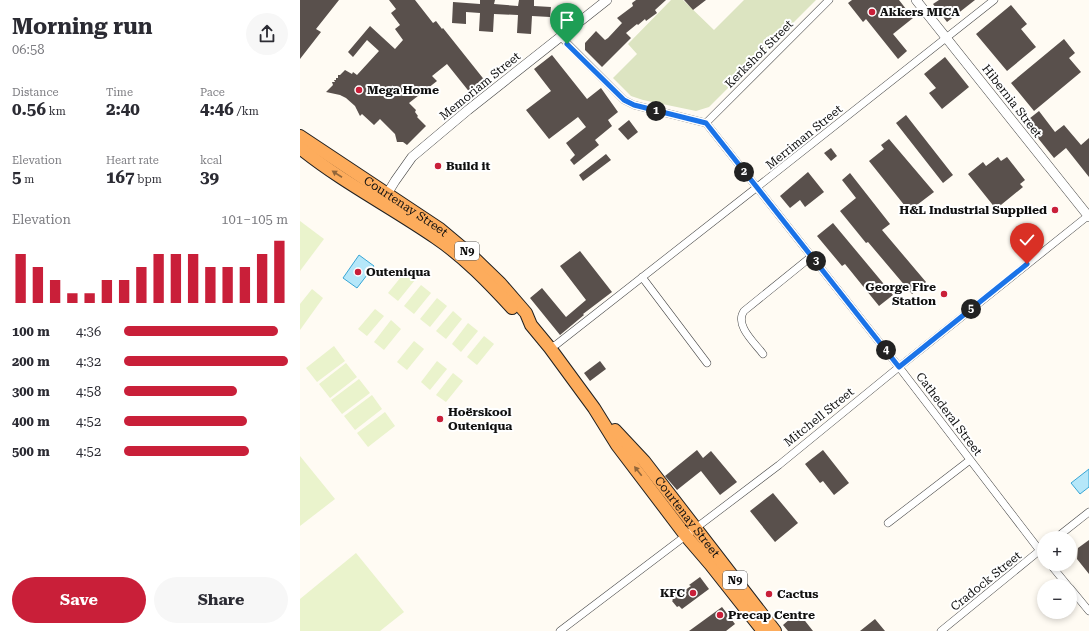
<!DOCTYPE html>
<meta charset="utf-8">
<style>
body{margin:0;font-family:"Roboto Serif",serif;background:#f7f7f7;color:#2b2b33;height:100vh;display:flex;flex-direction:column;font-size:15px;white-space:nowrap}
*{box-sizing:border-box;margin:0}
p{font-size:13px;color:#7c7c81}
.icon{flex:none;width:22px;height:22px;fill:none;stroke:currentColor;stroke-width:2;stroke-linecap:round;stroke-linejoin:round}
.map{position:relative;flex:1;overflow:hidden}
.drawer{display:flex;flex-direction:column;background:#fff;width:300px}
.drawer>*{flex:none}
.buttons{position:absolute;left:737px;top:531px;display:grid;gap:8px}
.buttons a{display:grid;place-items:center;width:40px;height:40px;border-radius:50%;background:#fff;box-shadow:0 2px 6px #0003;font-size:20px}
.pin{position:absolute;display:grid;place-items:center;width:34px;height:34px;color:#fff;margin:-41px -17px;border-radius:50% 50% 50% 0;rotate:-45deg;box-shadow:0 0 4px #0007}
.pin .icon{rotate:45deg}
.km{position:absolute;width:20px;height:20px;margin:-10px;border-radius:50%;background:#222;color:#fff;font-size:11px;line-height:20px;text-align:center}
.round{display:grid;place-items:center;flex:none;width:42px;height:42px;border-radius:21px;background:#f7f7f7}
.head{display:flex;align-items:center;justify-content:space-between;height:68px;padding:0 12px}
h1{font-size:22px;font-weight:700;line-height:30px}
.figures{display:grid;grid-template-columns:repeat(3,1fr);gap:6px;height:68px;padding:4px 12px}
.figures div{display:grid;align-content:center}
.figures b{font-size:17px;font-weight:700}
.figures small{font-size:11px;font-weight:400}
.figures p{font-size:11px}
.chart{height:112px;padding:8px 12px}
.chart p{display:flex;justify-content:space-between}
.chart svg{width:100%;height:72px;margin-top:4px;stroke:#c91f39;stroke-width:6}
.action{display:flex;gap:8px;margin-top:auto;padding:8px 12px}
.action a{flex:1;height:46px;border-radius:24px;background:#c91f39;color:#fff;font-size:16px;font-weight:700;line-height:46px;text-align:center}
.action a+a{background:#f7f7f7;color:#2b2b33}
ul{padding:0 12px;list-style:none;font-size:13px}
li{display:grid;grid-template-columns:64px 48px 1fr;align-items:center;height:30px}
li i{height:10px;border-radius:5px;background:#c91f39}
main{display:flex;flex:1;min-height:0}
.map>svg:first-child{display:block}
</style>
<main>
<section class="drawer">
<div class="head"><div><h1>Morning run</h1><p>06:58</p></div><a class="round"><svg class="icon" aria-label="share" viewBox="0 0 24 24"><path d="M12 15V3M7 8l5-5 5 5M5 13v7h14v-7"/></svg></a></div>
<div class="figures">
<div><p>Distance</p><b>0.56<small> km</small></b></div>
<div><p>Time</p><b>2:40</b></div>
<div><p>Pace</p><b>4:46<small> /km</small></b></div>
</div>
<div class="figures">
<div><p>Elevation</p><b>5<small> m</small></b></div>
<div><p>Heart rate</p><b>167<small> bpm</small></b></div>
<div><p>kcal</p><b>39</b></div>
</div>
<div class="chart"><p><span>Elevation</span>101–105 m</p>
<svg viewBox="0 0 160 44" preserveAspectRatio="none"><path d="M5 44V14M15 44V22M25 44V30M35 44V38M45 44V38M55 44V30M65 44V30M75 44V22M85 44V14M95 44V14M105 44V14M115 44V22M125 44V22M135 44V22M145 44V14M155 44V6"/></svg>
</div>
<ul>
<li><b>100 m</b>4:36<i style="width:94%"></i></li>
<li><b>200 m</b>4:32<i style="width:100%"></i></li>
<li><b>300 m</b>4:58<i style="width:69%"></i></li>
<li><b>400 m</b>4:52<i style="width:75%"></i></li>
<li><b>500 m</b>4:52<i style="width:76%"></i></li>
</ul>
<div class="action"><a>Save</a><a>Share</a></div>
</section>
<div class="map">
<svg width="789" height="631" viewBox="0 0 789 631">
<rect width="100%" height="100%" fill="#fffbf3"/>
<path fill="#dce4c1" d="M 371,0 L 383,0 L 414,30 L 444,0 L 516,0 L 409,107 L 396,111 L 343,100 L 331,96 L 313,78 L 337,54 L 328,44 Z"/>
<path fill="#eaf3cc" d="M 0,221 L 24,239 L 0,271 Z
M 105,272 L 115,280 L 98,301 L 88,293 Z
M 121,285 L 131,293 L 114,314 L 104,306 Z
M 12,289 L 23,298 L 0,330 L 0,304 Z
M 137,298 L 147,306 L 130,327 L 120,319 Z
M 75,309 L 84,316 L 67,336 L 58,329 Z
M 153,311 L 162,319 L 146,339 L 136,331 Z
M 91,320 L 101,329 L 84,350 L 74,342 Z
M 168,323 L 178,331 L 161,352 L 152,344 Z
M 184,336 L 194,344 L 177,365 L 167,357 Z
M 114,341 L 124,349 L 107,370 L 97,362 Z
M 34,346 L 45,361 L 17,382 L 6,368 Z
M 137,361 L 147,369 L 130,390 L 121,382 Z
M 46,363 L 57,377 L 30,398 L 19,384 Z
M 153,373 L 163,381 L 146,402 L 136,395 Z
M 59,379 L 70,393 L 42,414 L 31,400 Z
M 72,395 L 82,409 L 55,430 L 44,416 Z
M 85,412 L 95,426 L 68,447 L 57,433 Z
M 0,456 L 35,499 L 0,526 Z
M 56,553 L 104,612 L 80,631 L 0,631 L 0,599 Z"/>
<path fill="#b5e7f9" stroke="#38a6d5" d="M 59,255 L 74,266 L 57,288 L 43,278 Z
M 789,469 L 789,487 L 780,494 L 771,483 Z"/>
<path fill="#59504c" d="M 0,0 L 39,0 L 16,29 L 21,32 L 0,59 Z
M 89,0 L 115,0 L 133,23 L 136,21 L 142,29 L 143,28 L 186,82 L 171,94 L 147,64 L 132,76 L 137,81 L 109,103 L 116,110 L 115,112 L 118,116 L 117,117 L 126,126 L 107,145 L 103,142 L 97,142 L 95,134 L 80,119 L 74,125 L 62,114 L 60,116 L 55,106 L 46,98 L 40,95 L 26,92 L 33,85 L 32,82 L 35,82 L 34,80 L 36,80 L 36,78 L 38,78 L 38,75 L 40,75 L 45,70 L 52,74 L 53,72 L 57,75 L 79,51 L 67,40 L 53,57 L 48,52 L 70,26 L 95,49 L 103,40 L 95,29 L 100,25 L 91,13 L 96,9 Z
M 180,0 L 195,0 L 194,4 L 218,6 L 219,0 L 234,0 L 234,6 L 251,7 L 250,17 L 232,16 L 231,34 L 217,33 L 218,15 L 194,14 L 193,32 L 179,31 L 180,13 L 166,12 L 166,24 L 152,23 L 153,2 L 180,4 Z
M 336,0 L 366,0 L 355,10 L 357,13 L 346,21 L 345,19 L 338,25 L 337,24 L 326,33 L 331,38 L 302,67 L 285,50 L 285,43 L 296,31 L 305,40 L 308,38 L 322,23 L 317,18 L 333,6 L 332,3 Z
M 384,0 L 406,0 L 393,10 Z
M 552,0 L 599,0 L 613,18 L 593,34 L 607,51 L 598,59 L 566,19 L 563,22 L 548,3 Z
M 639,0 L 675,0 L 647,22 L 633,4 Z
M 711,5 L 727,24 L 721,29 L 736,47 L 707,71 L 676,34 Z
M 764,39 L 775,53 L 769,58 L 781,72 L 734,111 L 711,83 Z
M 252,55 L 287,99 L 301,88 L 318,112 L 308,120 L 312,126 L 295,140 L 299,145 L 274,165 L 270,160 L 275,155 L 266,143 L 286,127 L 278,117 L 249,139 L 226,110 L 251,91 L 234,69 Z
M 645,57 L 669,87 L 642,109 L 629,93 L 636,88 L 624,74 Z
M 739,111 L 755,132 L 764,125 L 781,145 L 789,138 L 789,177 L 766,148 L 754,158 L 725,122 Z
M 606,115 L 653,175 L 643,183 L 596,123 Z
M 329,120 L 338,132 L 328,140 L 318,129 Z
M 589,139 L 634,192 L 609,211 L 569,161 L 584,149 L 581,145 Z
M 531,148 L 537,156 L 531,161 L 524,153 Z
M 306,154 L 311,160 L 283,181 L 279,175 Z
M 698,157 L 701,161 L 707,157 L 725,180 L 720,184 L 723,187 L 696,209 L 668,174 L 683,162 L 686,166 Z
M 508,172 L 524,192 L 505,207 L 500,200 L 490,208 L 480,196 Z
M 550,173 L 590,224 L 582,230 L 626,282 L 612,294 L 568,242 L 566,243 L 540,211 L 556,198 L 542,180 Z
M 533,223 L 593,295 L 579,306 L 545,264 L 542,266 L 517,236 Z
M 280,251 L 312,292 L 283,314 L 284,315 L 260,335 L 230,298 L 242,288 L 266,317 L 286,300 L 260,266 Z
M 300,361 L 306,369 L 290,381 L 284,373 Z
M 397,450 L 403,458 L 411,451 L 437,482 L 420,495 L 401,471 L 377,490 L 365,476 Z
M 523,450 L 549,483 L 534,495 L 523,481 L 520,483 L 505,464 Z
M 473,493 L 498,523 L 475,542 L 450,511 Z
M 789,540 L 789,574 L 777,559 L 778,548 Z
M 400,577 L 409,589 L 382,609 L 379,606 L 377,607 L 372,601 L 373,600 L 370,596 L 379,590 L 381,593 L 391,586 L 389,585 Z
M 422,607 L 435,624 L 426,631 L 389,631 Z
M 498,612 L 513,631 L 488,631 L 483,625 Z
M 575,619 L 585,631 L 560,631 Z"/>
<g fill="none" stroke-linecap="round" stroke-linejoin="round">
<g stroke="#434343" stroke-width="8">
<path id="minor" d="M 260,36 L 324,100 L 334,105 L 406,123 L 599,367 L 744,556
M 406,123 L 529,0
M 342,277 L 407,363
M 250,348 L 257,344 L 456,188 L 694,0
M 463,354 C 455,343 434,325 444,311 L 512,256
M 588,523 L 670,460
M 756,538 L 789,512
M 750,564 L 768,586
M 770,588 L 789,611
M 260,631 L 479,465 L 599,367 L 789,215
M 641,631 L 744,547"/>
</g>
<g stroke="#434343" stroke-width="10">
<path id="tertiary" d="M 616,0 L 789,217
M 84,199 L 95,181 L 112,157 L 168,110 L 307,0"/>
</g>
<g stroke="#212121" stroke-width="14">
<g id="trunk">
<path id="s1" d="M 0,136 L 140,229 L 171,255 L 200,283 L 226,313 L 231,325 L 250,348 L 294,408 L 317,445 L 386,536 L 410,564 L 463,631"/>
<path d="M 0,148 C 42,182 91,207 136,238 C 164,257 189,283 212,308"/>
<path id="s2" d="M 315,430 L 344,461 L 475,631"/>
</g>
</g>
<use href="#minor" stroke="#fff" stroke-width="7"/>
<use href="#tertiary" stroke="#fff" stroke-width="9"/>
<use href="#trunk" stroke="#fdac5c" stroke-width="12"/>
</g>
<defs><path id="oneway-solid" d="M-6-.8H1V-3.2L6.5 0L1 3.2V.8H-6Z"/></defs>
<g fill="#92663a">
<use href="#oneway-solid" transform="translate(37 174) rotate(-147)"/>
<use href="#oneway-solid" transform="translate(338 471) rotate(-128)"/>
</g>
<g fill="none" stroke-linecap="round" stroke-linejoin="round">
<g stroke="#fff" stroke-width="8">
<path id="route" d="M 267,44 L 324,100 L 334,105 L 406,123 L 599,367 L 727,264"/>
</g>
<use href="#route" stroke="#1a73e8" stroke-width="5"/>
</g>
<g fill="#c91f39" stroke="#fff" stroke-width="1.5">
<circle cx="572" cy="12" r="4"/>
<circle cx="59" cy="90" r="4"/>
<circle cx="138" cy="166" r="4"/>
<circle cx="755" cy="210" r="4"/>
<circle cx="58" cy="272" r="4"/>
<circle cx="644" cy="294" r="4"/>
<circle cx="140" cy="419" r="4"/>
<circle cx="393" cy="593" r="4"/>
<circle cx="469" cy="594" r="4"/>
<circle cx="420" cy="615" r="4"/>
</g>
<g text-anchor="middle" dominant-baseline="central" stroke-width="4" stroke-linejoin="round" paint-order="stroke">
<g fill="#fff" stroke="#585858" stroke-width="1">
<rect x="155" y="242" width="24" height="18" rx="3"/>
<rect x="423" y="571" width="24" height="18" rx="3"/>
</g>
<g font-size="11" font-weight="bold" fill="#101010">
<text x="167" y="251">N9</text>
<text x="435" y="580">N9</text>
</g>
<g font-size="12" font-weight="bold" fill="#101010" stroke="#fff" text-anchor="start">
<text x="580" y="12">Akkers MICA</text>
<text x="67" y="90">Mega Home</text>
<text x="146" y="166">Build it</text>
<text x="747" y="210" text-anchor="end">H&amp;L Industrial Supplied</text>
<text x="66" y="272">Outeniqua</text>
<text x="636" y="287" text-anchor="end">George Fire<tspan x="636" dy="14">Station</tspan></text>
<text x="148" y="412">Hoërskool<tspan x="148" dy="14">Outeniqua</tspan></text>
<text x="385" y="593" text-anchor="end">KFC</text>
<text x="477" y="594">Cactus</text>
<text x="428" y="615">Precap Centre</text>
</g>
<g font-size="12" fill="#101010" stroke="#fff">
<text transform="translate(459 54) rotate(-45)">Kerkshof Street</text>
<text transform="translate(180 86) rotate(-39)">Memoriam Street</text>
<text transform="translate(712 101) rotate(52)">Hibernia Street</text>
<text transform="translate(504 137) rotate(-39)">Merriman Street</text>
<text stroke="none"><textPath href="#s1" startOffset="127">Courtenay Street</textPath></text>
<text transform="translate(649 414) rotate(53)">Cathederal Street</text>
<text transform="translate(519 417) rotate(-39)">Mitchell Street</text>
<text stroke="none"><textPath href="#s2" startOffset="113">Courtenay Street</textPath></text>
<text transform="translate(686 581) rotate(-39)">Cradock Street</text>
</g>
</g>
</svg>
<div class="buttons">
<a>+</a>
<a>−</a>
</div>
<div class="pin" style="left:267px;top:44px;background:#1e9e55"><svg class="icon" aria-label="arrive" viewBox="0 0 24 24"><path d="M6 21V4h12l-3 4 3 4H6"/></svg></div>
<div class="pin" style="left:727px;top:264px;background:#d93025"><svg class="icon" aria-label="check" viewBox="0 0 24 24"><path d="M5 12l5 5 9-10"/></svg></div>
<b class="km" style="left:356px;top:111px">1</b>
<b class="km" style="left:444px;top:172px">2</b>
<b class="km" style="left:516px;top:261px">3</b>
<b class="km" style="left:586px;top:350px">4</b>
<b class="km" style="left:671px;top:309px">5</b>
</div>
</main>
